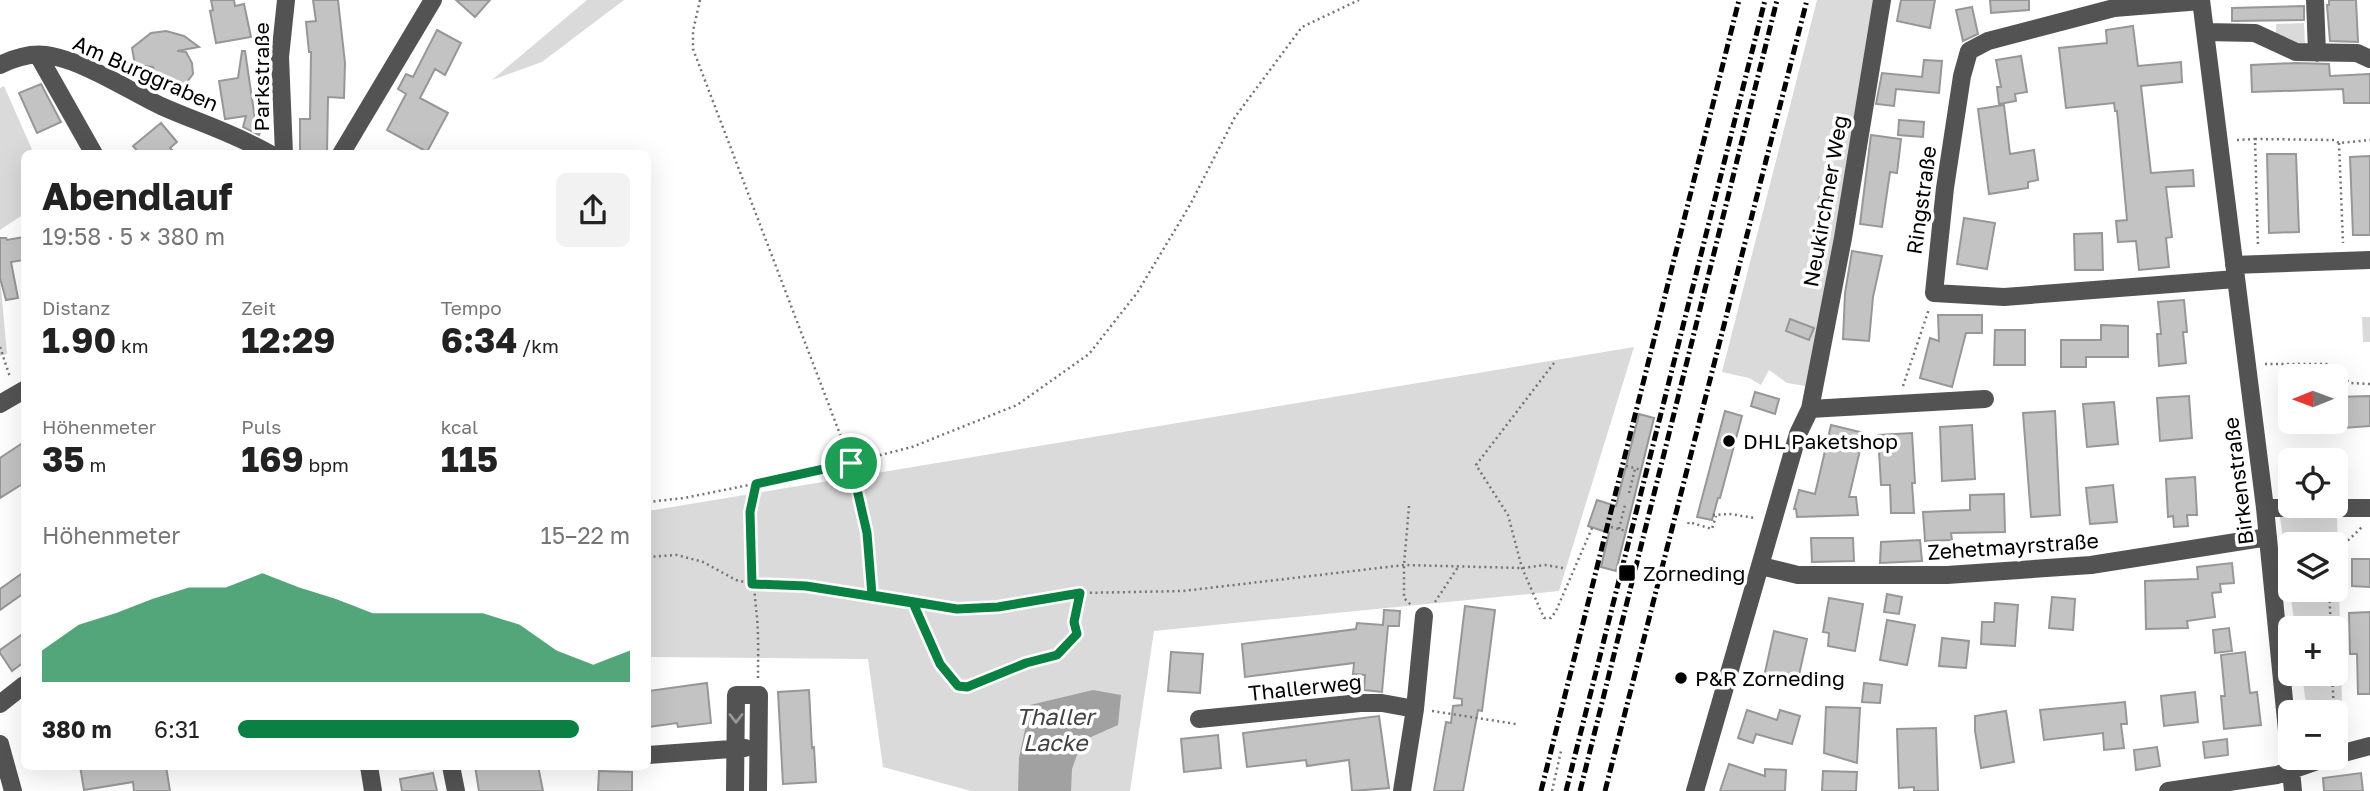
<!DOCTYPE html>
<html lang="de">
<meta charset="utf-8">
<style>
body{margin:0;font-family:"Golos Text",sans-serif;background:#f2f2f2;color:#222;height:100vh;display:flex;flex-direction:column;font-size:26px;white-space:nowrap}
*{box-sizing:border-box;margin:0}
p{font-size:23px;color:#767676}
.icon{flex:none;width:38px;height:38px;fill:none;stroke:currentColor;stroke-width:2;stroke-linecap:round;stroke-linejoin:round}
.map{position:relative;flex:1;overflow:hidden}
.side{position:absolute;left:21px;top:150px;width:630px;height:620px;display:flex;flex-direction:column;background:#fff;border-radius:10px;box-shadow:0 7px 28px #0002}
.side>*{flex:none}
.needle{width:46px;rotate:269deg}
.fabs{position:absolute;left:2278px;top:364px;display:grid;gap:14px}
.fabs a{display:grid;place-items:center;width:70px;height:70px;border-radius:10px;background:#fff;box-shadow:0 7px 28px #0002;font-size:35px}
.pin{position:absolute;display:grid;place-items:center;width:60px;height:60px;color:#fff;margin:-30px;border:4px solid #fff;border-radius:50%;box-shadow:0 2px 7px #0007}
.round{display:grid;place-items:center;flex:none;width:74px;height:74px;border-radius:10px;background:#f2f2f2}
.headline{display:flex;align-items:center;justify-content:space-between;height:119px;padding:0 21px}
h1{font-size:38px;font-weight:700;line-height:52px}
.stats{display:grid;grid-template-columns:repeat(3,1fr);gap:10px;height:119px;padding:7px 21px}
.stats div{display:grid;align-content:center}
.stats b{font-size:35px;font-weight:700}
.stats small{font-size:19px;font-weight:400}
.stats p{font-size:19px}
.chart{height:196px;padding:14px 21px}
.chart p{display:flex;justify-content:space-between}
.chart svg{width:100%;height:126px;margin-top:7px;fill:#0b8043;opacity:.7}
ul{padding:0 21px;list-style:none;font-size:23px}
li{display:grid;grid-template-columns:112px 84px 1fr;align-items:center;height:52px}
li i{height:18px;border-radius:9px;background:#0b8043}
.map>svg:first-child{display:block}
</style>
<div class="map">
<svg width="2370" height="791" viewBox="0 0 2370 791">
<rect width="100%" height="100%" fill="#fff"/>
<path fill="#dadada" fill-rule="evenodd" d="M 587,0 L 624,0 L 542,62 L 492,80 Z
M 1817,0 L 1876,0 L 1836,236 L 1805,386 L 1787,383 L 1769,370 L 1761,385 L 1749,378 L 1722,372 Z
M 2304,23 L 2305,44 L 2292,45 L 2276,36 L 2276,24 Z
M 4,86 L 34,154 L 24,154 L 24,214 L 0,230 L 0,88 Z
M 0,278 L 7,354 L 0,356 Z
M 2370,317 L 2370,342 L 2363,342 L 2362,317 Z
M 1634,347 L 1559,591 L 1154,631 L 1130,791 L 971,791 L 883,767 L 868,659 L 648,657 L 648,511 Z
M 2280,517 L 2337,517 L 2343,737 L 2336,739 L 2336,712 L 2307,712 L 2302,674 L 2336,674 L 2336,628 L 2295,628 ZM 2291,544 L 2336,544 L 2336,590 L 2291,590 Z"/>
<path fill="#a1a1a1" d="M 1093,690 L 1121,695 L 1118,725 L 1082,741 L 1072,769 L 1071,791 L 1018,791 L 1019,758 L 1030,705 Z"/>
<path fill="#c3c3c3" stroke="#979797" stroke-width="2" d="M 211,0 L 234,0 L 235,6 L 244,4 L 251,37 L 216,43 L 210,11 L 213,10 Z
M 313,0 L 338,0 L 345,63 L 344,98 L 328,97 L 327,154 L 300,154 L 300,119 L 310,119 L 311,52 L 309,52 L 306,22 L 316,21 Z
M 456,0 L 490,0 L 475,17 Z
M 1901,0 L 1935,0 L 1930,28 L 1897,21 Z
M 1990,0 L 2029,0 L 2029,10 L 1991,13 Z
M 2329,0 L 2356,0 L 2358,42 L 2330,41 L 2327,5 L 2329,5 Z
M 2304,6 L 2304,20 L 2232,21 L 2232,8 Z
M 1972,7 L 1978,34 L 1963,41 L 1956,10 Z
M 2133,26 L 2138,66 L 2181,62 L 2182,82 L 2141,86 L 2151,173 L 2193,170 L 2194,186 L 2166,187 L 2172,237 L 2166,238 L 2169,267 L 2139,270 L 2136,241 L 2118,242 L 2116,221 L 2127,220 L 2117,111 L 2115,111 L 2114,103 L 2066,108 L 2059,48 L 2107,43 L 2106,30 Z
M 437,30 L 461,43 L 445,75 L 435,69 L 420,98 L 448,113 L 427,152 L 387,130 L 406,94 L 398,89 L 406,74 L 413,77 Z
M 166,31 L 184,36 L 199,47 L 177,51 L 186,52 L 192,63 L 193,74 L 183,87 L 174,89 L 165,88 L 158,83 L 153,67 L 135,65 L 132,48 L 151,33 Z
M 242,51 L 245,51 L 255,119 L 259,112 L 266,115 L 259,135 L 243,127 L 246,116 L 225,119 L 219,81 L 238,78 Z
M 2021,56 L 2027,92 L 2015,94 L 2016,101 L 1999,104 L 1997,87 L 2001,87 L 1996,60 Z
M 1924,60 L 1942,61 L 1939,93 L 1896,89 L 1894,106 L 1876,104 L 1882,73 L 1922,77 Z
M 2296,63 L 2329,64 L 2330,76 L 2370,74 L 2370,103 L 2344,103 L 2343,89 L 2252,92 L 2251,65 Z
M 41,84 L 61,122 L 37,133 L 19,93 Z
M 2004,105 L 2010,154 L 2034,150 L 2038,180 L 2028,182 L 2028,188 L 1989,194 L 1978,109 Z
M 1899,120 L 1924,122 L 1923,137 L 1898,135 Z
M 161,123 L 177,142 L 170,148 L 176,154 L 140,154 L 133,146 Z
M 1871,135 L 1901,139 L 1897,173 L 1890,172 L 1882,227 L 1860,224 Z
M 2267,154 L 2296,154 L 2299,232 L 2269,233 Z
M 2370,156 L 2370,235 L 2353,235 L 2350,157 Z
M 1820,196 L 1834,198 L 1832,211 L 1818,209 Z
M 1964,218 L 1995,223 L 1987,269 L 1957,264 Z
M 2102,233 L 2103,270 L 2075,270 L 2074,234 Z
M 24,237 L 24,260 L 11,262 L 18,298 L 6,300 L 0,278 L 0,238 L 6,238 L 7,240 Z
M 1852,251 L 1882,256 L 1873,297 L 1869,341 L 1843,339 L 1845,293 Z
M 2184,300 L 2187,332 L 2183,332 L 2186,363 L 2159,366 L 2157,334 L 2161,334 L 2158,302 Z
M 1938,315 L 1982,315 L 1982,333 L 1966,333 L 1952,387 L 1920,378 L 1930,338 L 1939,341 Z
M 1790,319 L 1814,328 L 1809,340 L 1786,331 Z
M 2101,325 L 2128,326 L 2128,357 L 2086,357 L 2086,367 L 2061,367 L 2061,340 L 2101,340 Z
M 1995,330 L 2025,330 L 2025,365 L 1994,365 Z
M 1755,392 L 1779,399 L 1775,414 L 1751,406 Z
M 2189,396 L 2192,438 L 2160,441 L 2157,398 Z
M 2370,396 L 2370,426 L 2343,428 L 2342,415 L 2336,415 L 2336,397 Z
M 2114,402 L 2118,444 L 2087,447 L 2083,404 Z
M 1725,411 L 1742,416 L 1720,498 L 1718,498 L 1712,520 L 1697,517 Z
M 2055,411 L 2060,515 L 2031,517 L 2023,413 Z
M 1639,414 L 1654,418 L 1616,571 L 1601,567 L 1609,533 L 1588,526 L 1597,500 L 1616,506 Z
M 1831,425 L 1864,433 L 1849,497 L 1856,497 L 1858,515 L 1797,517 L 1796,509 L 1794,509 L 1799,490 L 1815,494 Z
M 1972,425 L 1975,479 L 1942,481 L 1940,427 Z
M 1912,433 L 1915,483 L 1912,483 L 1914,513 L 1891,513 L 1890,485 L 1881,485 L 1878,435 Z
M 24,442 L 24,483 L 0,498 L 0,458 Z
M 2195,477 L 2197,515 L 2187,515 L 2188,526 L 2174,527 L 2173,516 L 2168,517 L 2166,479 Z
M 2113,485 L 2117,522 L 2090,524 L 2086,488 Z
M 2004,494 L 2005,532 L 1951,533 L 1952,540 L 1925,541 L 1923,512 L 1970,510 L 1970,495 Z
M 1811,538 L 1853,538 L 1854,561 L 1812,562 Z
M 1920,540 L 1922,561 L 1880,563 L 1881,542 Z
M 2352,559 L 2370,559 L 2370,587 L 2352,586 Z
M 2232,563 L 2234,583 L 2220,584 L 2221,592 L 2212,593 L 2215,617 L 2187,621 L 2188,628 L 2146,629 L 2145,581 L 2198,579 L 2197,567 Z
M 24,572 L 24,593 L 0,610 L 0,589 Z
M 1887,594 L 1902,597 L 1899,614 L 1884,612 Z
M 2052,597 L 2075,599 L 2073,630 L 2049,628 Z
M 1829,598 L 1863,604 L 1855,651 L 1828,646 L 1829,633 L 1823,632 Z
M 1995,603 L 2018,605 L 2015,646 L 1981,644 L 1982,622 L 1994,622 Z
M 1465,606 L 1495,610 L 1482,711 L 1478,710 L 1463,791 L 1434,791 L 1446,722 L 1451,723 L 1453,706 L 1462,705 L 1462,699 L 1454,698 Z
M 1384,610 L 1400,611 L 1399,626 L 1388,626 L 1382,692 L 1364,690 L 1365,675 L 1353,674 L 1354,663 L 1245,677 L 1242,644 L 1356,629 L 1357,623 L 1383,625 Z
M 2370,612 L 2370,694 L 2358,694 L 2357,654 L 2350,654 L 2349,613 Z
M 1887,620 L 1915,625 L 1907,665 L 1880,660 Z
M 2229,628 L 2232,651 L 2215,653 L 2213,630 Z
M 1774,631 L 1807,639 L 1797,684 L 1764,677 Z
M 24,633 L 24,662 L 12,671 L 0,653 L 0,650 Z
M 1942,638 L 1969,641 L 1966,668 L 1939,666 Z
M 1171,652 L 1203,654 L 1200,693 L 1168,691 Z
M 2245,652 L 2250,693 L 2257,692 L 2261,725 L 2224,729 L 2221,696 L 2225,696 L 2221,655 Z
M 707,683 L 711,723 L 678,727 L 677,723 L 648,727 L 648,691 Z
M 1864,683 L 1882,685 L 1880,703 L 1862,702 Z
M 809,690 L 812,748 L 814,747 L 816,782 L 783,784 L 778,692 Z
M 2195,692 L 2198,722 L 2164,726 L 2161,696 Z
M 2125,702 L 2127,724 L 2121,724 L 2124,748 L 2104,750 L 2103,733 L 2044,740 L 2040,710 Z
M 1826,707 L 1860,708 L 1857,763 L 1824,753 Z
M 1747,710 L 1777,720 L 1780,710 L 1800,716 L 1792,744 L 1756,734 L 1753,743 L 1738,738 Z
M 2006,711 L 2014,762 L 1981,768 L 1975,731 L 1975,716 Z
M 1379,716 L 1389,788 L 1352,791 L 1349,760 L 1307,766 L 1306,760 L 1247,767 L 1243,733 Z
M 1936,728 L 1938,791 L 1914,791 L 1914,787 L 1899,788 L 1897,729 Z
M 1218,735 L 1221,768 L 1184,772 L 1181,739 Z
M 2227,739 L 2228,755 L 2205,758 L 2203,742 Z
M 2157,747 L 2160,766 L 2136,770 L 2134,750 Z
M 1729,764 L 1765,776 L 1765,769 L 1786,770 L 1785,791 L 1720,791 Z
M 80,766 L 166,766 L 170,791 L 134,791 L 133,782 L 84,790 Z
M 475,766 L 538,766 L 543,791 L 479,791 Z
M 599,771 L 632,772 L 632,791 L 598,791 Z
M 1823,771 L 1857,772 L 1856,791 L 1822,791 Z
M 433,773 L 437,791 L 402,791 L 400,779 Z
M 2361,773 L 2363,791 L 2324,791 L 2323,778 Z"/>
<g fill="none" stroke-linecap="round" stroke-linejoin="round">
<path stroke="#757575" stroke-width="2.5" stroke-dasharray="2 3.5" stroke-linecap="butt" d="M 700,0 L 693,31 L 693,49 L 851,463 L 867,533 L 872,595
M 2255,139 L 2334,140 L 2339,143 L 2370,140
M 2237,140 L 2255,139 L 2258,247
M 2339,143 L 2343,243
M 0,347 L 10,377
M 1554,363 L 1476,465 L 1508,515 L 1522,568 L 1544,618 L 1551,618 L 1556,611 L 1592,528
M 2265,364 L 2328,364 L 2350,383 L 2370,384
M 1903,386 L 1929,309
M 1626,466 L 1642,470
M 756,484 C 748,526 752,566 756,608 C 759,631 758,656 758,679
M 1629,493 L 1635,469
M 648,502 L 684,498 L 814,472 L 912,447 L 1017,405 L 1089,354 L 1137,293 L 1190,205 L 1235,117 L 1302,27 L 1359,0
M 1409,506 L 1404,565 L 1404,598 L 1411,605
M 1713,515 L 1730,514 L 1755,518
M 1688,524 L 1689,522 L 1712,529 L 1716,516
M 1611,527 L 1626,531
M 1619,529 L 1625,505
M 2336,552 L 2363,526
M 648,557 L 677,555 L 703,562 L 736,580 L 752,584 L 805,586 L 957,609 L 998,607 L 1080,593 L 1183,591 L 1404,565 L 1522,568 L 1545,565 L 1563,568
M 2329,590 L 2331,628
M 1435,602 L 1458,567
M 913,603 L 940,664 L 958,686 L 967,687 L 1026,663 L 1057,655 L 1077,634 L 1074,622 L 1080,595
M 2332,674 L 2334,712
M 1432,711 L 1516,724
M 1552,791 L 1561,751"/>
<path stroke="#535353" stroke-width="18" d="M 2201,0 L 2265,508 L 2293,791
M 2315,0 L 2317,53
M 2201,1 L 2114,8 L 1988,41 L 1969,51 L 1962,76 L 1945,188 L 1934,293 L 2004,297 L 2236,279
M 2205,32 L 2255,33 L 2296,52 L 2357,53 L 2370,59
M 38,55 L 94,154
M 0,65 C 16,57 35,52 52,56 C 87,63 128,90 161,106 C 197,122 236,134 270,154
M 284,154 L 280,57 L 286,0
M 341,154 L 433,0
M 2234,265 L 2370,260
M 0,404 L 24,390
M 1810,409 L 1985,399
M 2265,508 L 2370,508
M 1761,566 L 1798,575 L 1947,575 L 2091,565 L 2268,537
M 0,704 L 24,685
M 1199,719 L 1360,703 L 1382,703 L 1415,709
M 0,744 L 13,791
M 648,755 L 745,748
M 2336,755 L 2370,746
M 369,766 L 373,791
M 451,766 L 456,791
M 735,791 L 736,695 L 759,695 L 758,791
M 1402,791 L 1415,709 L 1424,616
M 1695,791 L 1798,434 L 1810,409 L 1843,238 L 1882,0
M 2168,791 L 2277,775 L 2326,758"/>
<path stroke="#000" stroke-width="5" stroke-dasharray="10 3.5 2 3.5" stroke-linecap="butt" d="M 1541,791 L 1739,0
M 1566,791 L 1765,0
M 1580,791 L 1777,0
M 1605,791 L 1807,0"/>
</g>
<defs><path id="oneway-chevron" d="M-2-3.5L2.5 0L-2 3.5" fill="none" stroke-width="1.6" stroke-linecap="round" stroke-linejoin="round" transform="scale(1.75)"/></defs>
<use stroke="#989898" href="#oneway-chevron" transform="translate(736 718) rotate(90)"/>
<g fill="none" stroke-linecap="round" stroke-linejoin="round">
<g stroke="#fff" stroke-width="14">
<path id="route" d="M 851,463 L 867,533 L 872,595 L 957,609 L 998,607 L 1080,593 L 1074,622 L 1077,634 L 1057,655 L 1026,663 L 967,687 L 958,686 L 940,664 L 913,603 L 806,586 L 752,584 L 750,512 L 756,484 L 851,463"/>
</g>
<use href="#route" stroke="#0b8043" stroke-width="9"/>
</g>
<g fill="#000" stroke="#fff" stroke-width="2.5">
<circle cx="1729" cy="441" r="7"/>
<rect x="1618" y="564" width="18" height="18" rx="3.5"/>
<circle cx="1681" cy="678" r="7"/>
</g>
<g text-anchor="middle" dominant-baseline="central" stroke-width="7" stroke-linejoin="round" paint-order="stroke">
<g font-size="21" fill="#000" stroke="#fff">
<text transform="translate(146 73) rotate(24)">Am Burggraben</text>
<text transform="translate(261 77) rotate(-90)">Parkstraße</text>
<text transform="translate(1921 200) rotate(-82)">Ringstraße</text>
<text transform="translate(1825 201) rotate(-80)">Neukirchner Weg</text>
<text transform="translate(2238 481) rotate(-97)">Birkenstraße</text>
<text transform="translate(2013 546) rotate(-4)">Zehetmayrstraße</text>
<text transform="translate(1305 687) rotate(-6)">Thallerweg</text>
</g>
<g font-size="21" fill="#000" stroke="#fff" text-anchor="start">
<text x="1743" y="441">DHL Paketshop</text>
<text x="1643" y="573">Zorneding</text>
<text x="1695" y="678">P&amp;R Zorneding</text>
</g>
<g font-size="23" font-style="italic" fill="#424242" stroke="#fff">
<text x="1055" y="716">Thaller<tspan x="1055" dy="26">Lacke</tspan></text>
</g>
</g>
</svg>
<div class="fabs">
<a><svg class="needle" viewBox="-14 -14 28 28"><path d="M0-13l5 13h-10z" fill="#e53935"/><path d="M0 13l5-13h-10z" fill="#767676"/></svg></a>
<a><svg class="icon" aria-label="locate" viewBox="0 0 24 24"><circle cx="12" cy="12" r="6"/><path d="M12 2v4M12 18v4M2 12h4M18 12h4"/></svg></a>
<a><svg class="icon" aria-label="layers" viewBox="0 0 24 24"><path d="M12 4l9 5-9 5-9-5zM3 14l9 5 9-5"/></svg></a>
<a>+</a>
<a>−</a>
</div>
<div class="pin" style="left:851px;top:463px;background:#1e9e55"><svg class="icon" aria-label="arrive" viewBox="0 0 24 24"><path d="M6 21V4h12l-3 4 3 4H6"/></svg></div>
<section class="side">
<div class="headline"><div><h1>Abendlauf</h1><p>19:58 · 5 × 380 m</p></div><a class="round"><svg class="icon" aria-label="share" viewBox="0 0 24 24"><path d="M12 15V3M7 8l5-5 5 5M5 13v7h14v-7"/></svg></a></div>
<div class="stats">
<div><p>Distanz</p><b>1.90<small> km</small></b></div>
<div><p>Zeit</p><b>12:29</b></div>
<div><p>Tempo</p><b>6:34<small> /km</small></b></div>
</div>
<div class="stats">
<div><p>Höhenmeter</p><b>35<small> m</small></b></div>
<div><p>Puls</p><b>169<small> bpm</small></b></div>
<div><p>kcal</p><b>115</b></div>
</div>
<div class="chart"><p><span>Höhenmeter</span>15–22 m</p>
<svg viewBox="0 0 160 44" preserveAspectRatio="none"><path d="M0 44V33L10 24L20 20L30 15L40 11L50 11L60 6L70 11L80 15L90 20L100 20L110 20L120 20L130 24L140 33L150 38L160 33V44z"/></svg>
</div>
<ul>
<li><b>380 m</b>6:31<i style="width:87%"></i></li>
</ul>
</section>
</div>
